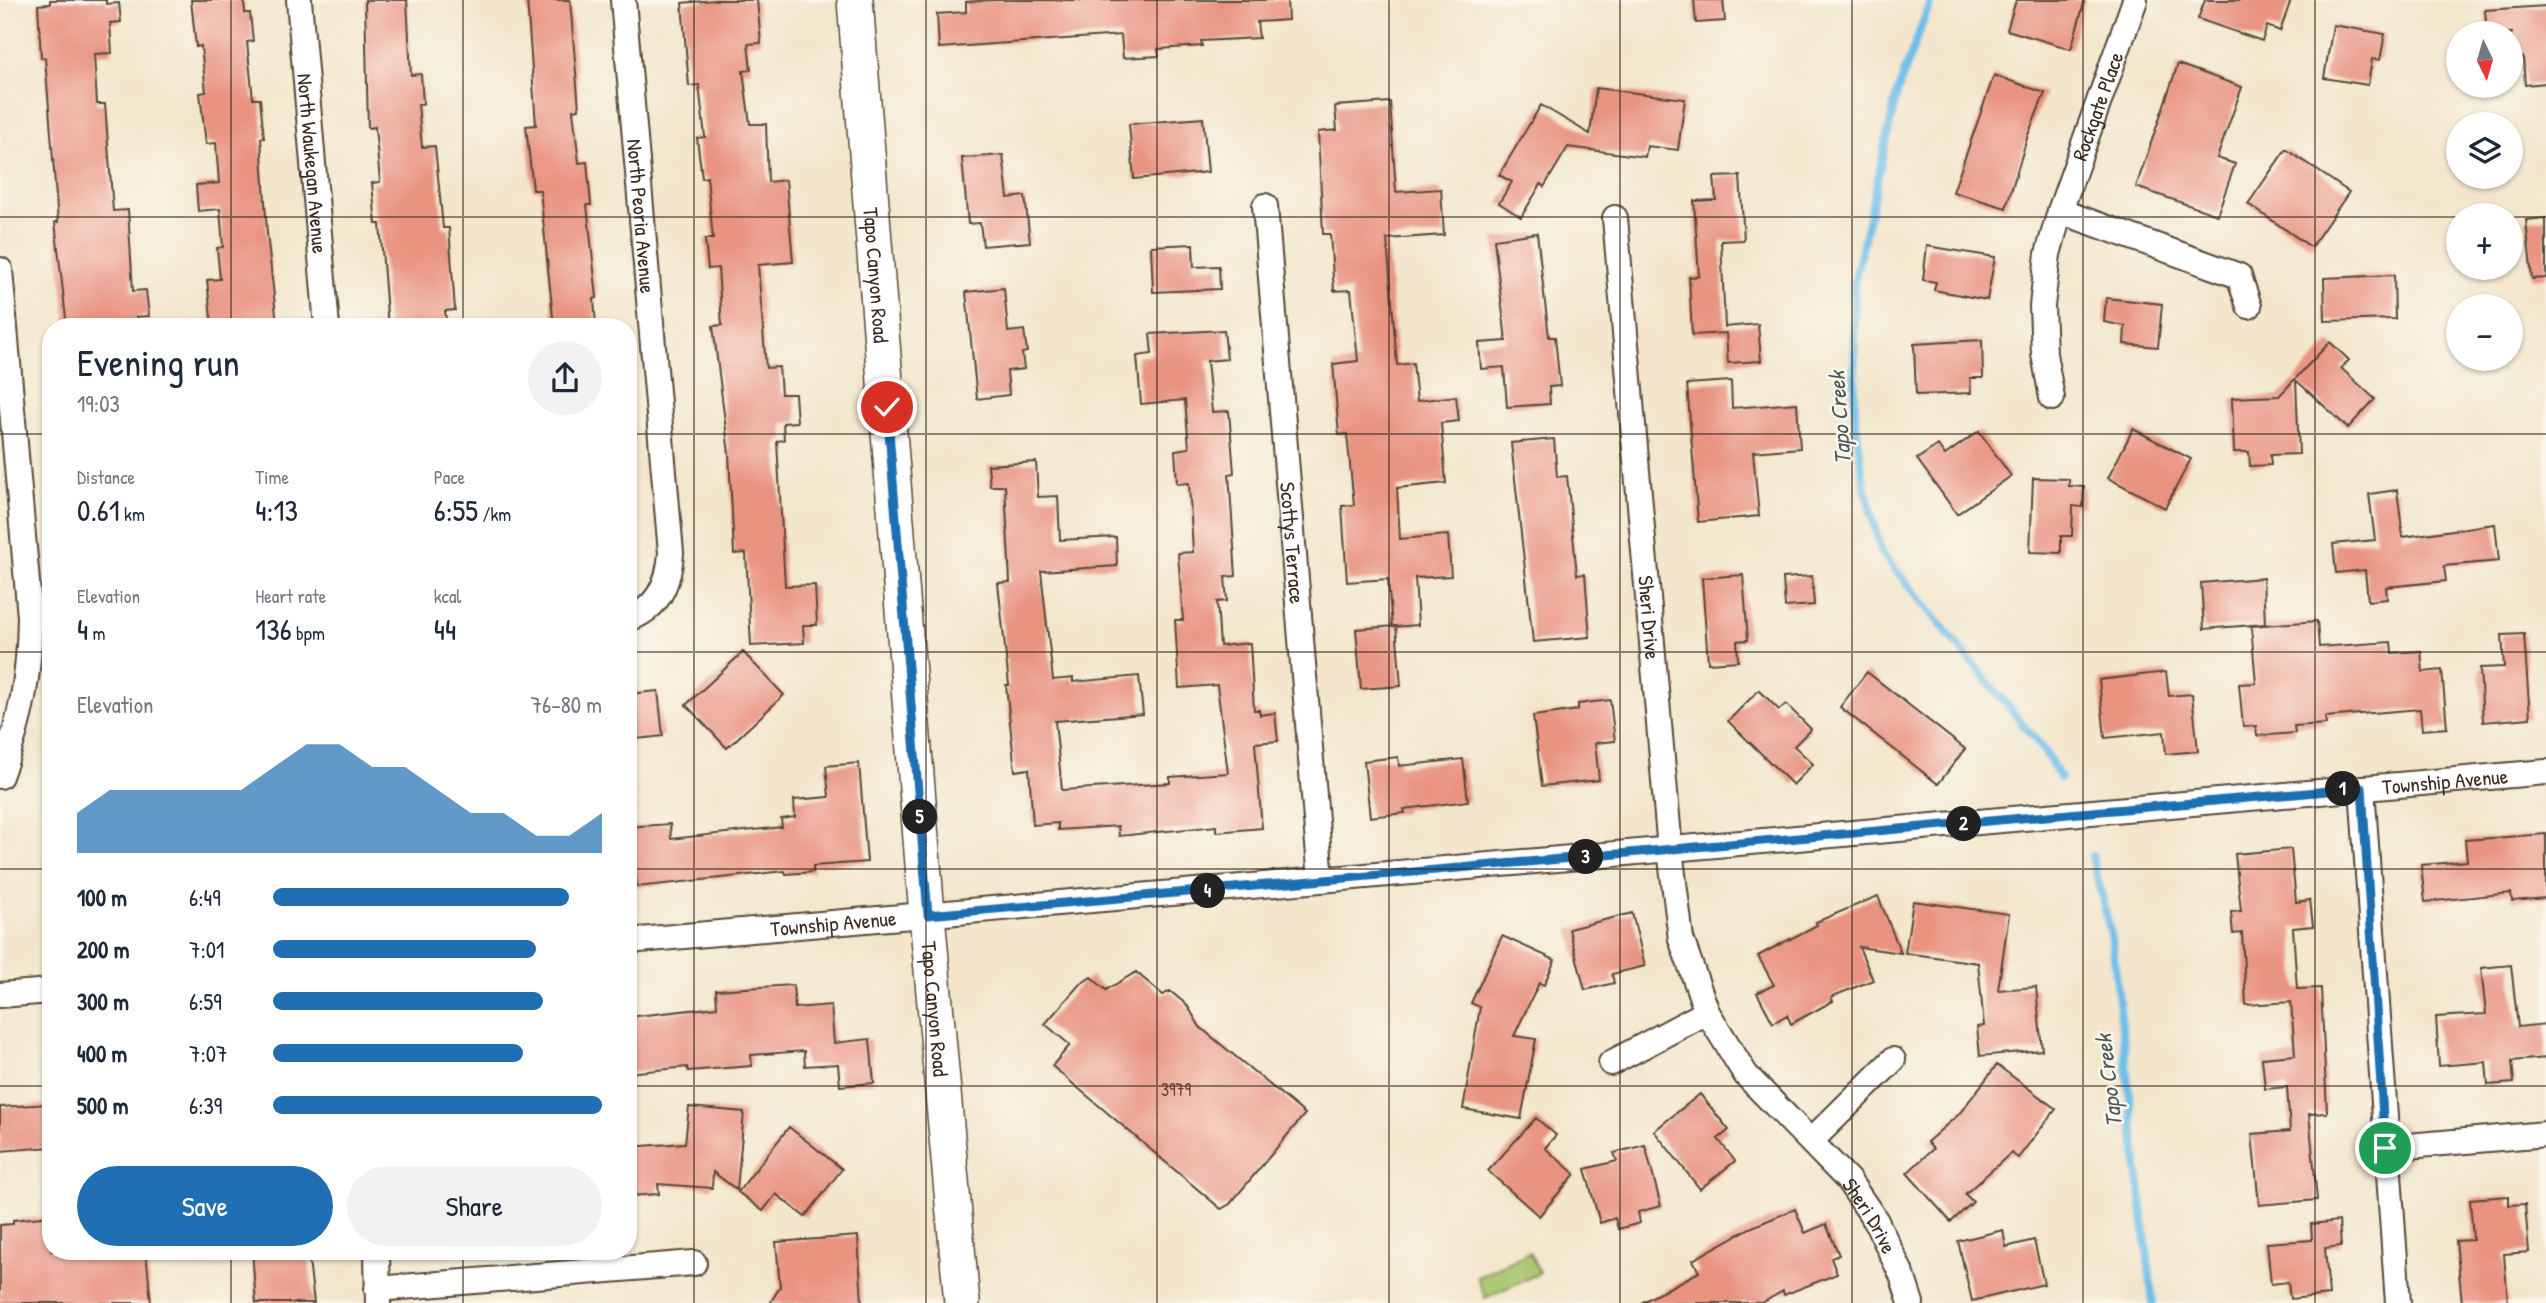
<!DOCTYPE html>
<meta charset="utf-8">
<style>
body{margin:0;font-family:"Patrick Hand",sans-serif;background:#f2f2f3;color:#1f2937;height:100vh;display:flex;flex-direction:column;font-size:26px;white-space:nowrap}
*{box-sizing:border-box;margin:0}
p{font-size:23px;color:#747a83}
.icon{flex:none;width:38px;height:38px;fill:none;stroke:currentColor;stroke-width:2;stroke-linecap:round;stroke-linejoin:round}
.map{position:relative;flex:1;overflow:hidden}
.details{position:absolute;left:42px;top:318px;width:595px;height:942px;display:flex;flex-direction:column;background:#fff;border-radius:28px;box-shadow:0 2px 5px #0004}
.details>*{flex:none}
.needle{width:46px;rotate:175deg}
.buttons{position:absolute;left:2446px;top:21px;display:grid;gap:14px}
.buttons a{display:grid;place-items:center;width:77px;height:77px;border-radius:50%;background:#fff;box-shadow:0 2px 5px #0004;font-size:35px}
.pin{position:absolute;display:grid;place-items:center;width:60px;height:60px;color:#fff;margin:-30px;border:4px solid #fff;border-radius:50%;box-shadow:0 2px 7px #0007}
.km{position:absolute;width:35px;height:35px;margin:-18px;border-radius:50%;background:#222;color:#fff;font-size:19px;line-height:35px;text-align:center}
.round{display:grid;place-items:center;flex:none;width:74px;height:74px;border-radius:37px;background:#f2f2f3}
.head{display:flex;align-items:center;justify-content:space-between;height:119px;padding:0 35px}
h1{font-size:38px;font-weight:600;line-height:52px}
.figures{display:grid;grid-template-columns:repeat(3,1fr);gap:10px;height:119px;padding:7px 35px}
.figures div{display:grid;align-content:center}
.figures b{font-size:30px;font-weight:600}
.figures small{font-size:19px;font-weight:400}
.figures p{font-size:19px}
.chart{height:196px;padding:14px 35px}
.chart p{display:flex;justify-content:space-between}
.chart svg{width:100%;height:126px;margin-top:7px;fill:#1f6fb2;opacity:.7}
.cta{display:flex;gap:14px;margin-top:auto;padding:14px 35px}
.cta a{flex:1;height:80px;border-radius:42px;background:#1f6fb2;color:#fff;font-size:28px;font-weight:600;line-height:80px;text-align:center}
.cta a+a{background:#f2f2f3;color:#1f2937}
ul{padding:0 35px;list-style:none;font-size:23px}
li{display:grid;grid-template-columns:112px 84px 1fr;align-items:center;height:52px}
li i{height:18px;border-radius:9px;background:#1f6fb2}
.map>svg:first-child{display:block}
</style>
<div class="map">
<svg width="2546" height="1303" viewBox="0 0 2546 1303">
<rect width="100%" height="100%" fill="#fbf7ec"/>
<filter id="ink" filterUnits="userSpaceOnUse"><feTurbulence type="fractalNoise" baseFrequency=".0143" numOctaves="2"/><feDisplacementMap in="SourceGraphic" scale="14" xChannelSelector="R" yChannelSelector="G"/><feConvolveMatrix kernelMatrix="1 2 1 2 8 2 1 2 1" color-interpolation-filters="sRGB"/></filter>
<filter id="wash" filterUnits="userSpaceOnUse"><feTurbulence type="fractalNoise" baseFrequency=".00686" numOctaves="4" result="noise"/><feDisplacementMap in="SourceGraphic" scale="28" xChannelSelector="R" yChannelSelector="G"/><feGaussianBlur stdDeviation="1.57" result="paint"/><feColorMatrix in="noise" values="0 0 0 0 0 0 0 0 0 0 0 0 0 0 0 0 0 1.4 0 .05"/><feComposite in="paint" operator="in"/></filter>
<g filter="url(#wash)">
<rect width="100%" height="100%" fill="#f3e6cc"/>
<path fill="#a4c36b" stroke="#707644" stroke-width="2" d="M 1529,1252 L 1540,1273 L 1485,1298 L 1477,1277 Z"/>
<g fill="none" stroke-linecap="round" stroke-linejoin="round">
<path stroke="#6ebfea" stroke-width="8" d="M 1931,0 L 1897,93 L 1854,283 L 1855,417 L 1864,484 L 1881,552 L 2044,750 L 2060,778
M 2092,856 L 2112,939 L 2153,1303"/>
</g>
<g id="blocks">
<path fill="#e99381" d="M 50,0 L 106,0 L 106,4 L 119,3 L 121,22 L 110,23 L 112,53 L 94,54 L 97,104 L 105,104 L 113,211 L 128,210 L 133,291 L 146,290 L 149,316 L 136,317 L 137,327 L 67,327 L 55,222 L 58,222 L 45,58 L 41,58 L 38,5 L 50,4 Z
M 191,0 L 244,0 L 245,13 L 250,13 L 253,41 L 247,42 L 253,99 L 260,99 L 264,138 L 261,138 L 267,233 L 277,324 L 212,327 L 207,280 L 220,279 L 217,248 L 223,247 L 220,209 L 198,211 L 196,185 L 219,183 L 216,143 L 206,144 L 200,93 L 206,92 L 201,46 L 196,47 Z
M 365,0 L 407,0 L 411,75 L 421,74 L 423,104 L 418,104 L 422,147 L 435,146 L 443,228 L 449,228 L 455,310 L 445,311 L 447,327 L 388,327 L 380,224 L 376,224 L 372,183 L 380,182 L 375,127 L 368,128 Z
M 527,0 L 570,0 L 579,109 L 573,110 L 579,163 L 587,162 L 591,205 L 587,205 L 597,298 L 594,299 L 596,327 L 554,327 L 540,190 L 533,190 L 526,126 L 536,125 Z
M 715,0 L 757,0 L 761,43 L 748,44 L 751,70 L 743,71 L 750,124 L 766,124 L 768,182 L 786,180 L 793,262 L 758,265 L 766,368 L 779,367 L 781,394 L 795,394 L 797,422 L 783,423 L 784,440 L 777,441 L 785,586 L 815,585 L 817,625 L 803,625 L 804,643 L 751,646 L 746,553 L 734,554 L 729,454 L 713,326 L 722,325 L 718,268 L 708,269 L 705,239 L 713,239 L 707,177 L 702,178 L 697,138 L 705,137 L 699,85 L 689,86 L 682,3 Z
M 991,0 L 1287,0 L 1288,20 L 1257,22 L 1259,38 L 1201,41 L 1202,46 L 1158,49 L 1159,56 L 1123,58 L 1121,35 L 939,48 L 937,14 L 966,12 L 966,2 Z
M 1694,0 L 1723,0 L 1725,21 L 1696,23 Z
M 2016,0 L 2085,0 L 2071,49 L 2007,30 Z
M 2205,0 L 2291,0 L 2280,31 L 2267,26 L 2262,41 L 2198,19 Z
M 2546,6 L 2546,83 L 2525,85 L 2523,57 L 2511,58 L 2511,33 L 2487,33 L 2485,10 Z
M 2333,25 L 2385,34 L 2380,60 L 2372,59 L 2368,85 L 2324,78 Z
M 2178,64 L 2242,87 L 2217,158 L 2235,164 L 2217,215 L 2136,187 Z
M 1994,75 L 2045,93 L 2028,135 L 2006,208 L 1953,192 Z
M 1596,88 L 1685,99 L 1678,150 L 1647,146 L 1645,157 L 1568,147 L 1544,187 L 1541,184 L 1521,217 L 1499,203 L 1512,182 L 1499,175 L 1541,105 L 1590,134 Z
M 1390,102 L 1396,192 L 1441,189 L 1444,235 L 1387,239 L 1397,365 L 1413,363 L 1417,401 L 1456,396 L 1459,421 L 1441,423 L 1446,483 L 1397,488 L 1400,539 L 1448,535 L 1451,576 L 1415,578 L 1418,625 L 1392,627 L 1388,579 L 1347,582 L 1342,506 L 1354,505 L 1347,434 L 1339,435 L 1333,364 L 1358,361 L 1351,290 L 1334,291 L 1330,234 L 1323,234 L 1318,132 L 1337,130 L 1335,106 Z
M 1203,118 L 1208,172 L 1134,179 L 1129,124 Z
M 2286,149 L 2349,192 L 2311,247 L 2248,204 Z
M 1003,155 L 1008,198 L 1025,196 L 1030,242 L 983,246 L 980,223 L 968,224 L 962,158 Z
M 1740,176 L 1744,240 L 1721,241 L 1725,327 L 1758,324 L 1761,361 L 1728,363 L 1726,333 L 1692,335 L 1689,277 L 1699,276 L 1694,201 L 1716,200 L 1714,177 Z
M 2546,218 L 2546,278 L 2532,279 L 2526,220 Z
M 1537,233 L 1549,337 L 1555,337 L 1560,386 L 1549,387 L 1550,404 L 1507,407 L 1504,367 L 1481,369 L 1479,343 L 1506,341 L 1494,239 Z
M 1193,244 L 1194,267 L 1219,266 L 1220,289 L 1153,292 L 1151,246 Z
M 1927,246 L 1995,257 L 1987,300 L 1934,290 L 1936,282 L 1923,280 Z
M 2394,275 L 2395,319 L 2325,321 L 2324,278 Z
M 1004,288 L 1008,332 L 1024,330 L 1027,352 L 1022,353 L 1024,369 L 1007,371 L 1009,395 L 977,399 L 966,292 Z
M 2106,298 L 2162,304 L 2158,347 L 2124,344 L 2125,326 L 2104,322 Z
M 1224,330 L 1227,359 L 1207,361 L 1212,412 L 1229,411 L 1234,473 L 1229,474 L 1236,576 L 1225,577 L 1227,601 L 1217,602 L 1220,646 L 1250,643 L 1254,710 L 1259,710 L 1260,715 L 1275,713 L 1278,741 L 1255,743 L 1262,828 L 1216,832 L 1216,826 L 1119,836 L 1118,826 L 1058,830 L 1058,823 L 1033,825 L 1029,769 L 1015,771 L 1006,685 L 1009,685 L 998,583 L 1010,582 L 1005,486 L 990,486 L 988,465 L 1036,462 L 1038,497 L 1058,496 L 1060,540 L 1116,537 L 1117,566 L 1041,571 L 1053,680 L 1073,678 L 1073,682 L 1139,676 L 1143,714 L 1055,721 L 1062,790 L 1170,783 L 1170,777 L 1228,773 L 1217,685 L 1179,688 L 1175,620 L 1183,620 L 1178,553 L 1193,552 L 1189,483 L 1177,484 L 1175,450 L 1189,448 L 1185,400 L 1141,404 L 1137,356 L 1152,354 L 1150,334 Z
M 1982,340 L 1983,378 L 1970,378 L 1971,393 L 1916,395 L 1914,344 Z
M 2330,342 L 2349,360 L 2341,368 L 2375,399 L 2348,428 L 2296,380 L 2299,454 L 2270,455 L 2271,465 L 2250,466 L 2249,452 L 2234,452 L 2232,398 L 2279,396 Z
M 1731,381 L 1732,408 L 1797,403 L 1800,448 L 1753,452 L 1759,516 L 1698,522 L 1687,384 Z
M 2133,429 L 2191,459 L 2165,508 L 2108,478 Z
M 1979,431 L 2011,476 L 1957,514 L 1917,459 L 1938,445 L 1945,455 Z
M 1554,439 L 1557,477 L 1567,476 L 1577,575 L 1585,574 L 1590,637 L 1533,642 L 1511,443 Z
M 2033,478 L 2069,479 L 2069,486 L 2084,487 L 2083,507 L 2073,506 L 2072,536 L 2061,536 L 2061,553 L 2030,552 Z
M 2397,490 L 2403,537 L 2495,524 L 2499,561 L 2444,566 L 2446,581 L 2386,587 L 2387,599 L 2368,601 L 2365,570 L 2336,573 L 2333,544 L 2375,540 L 2369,494 Z
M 1743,575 L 1748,640 L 1737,641 L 1738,661 L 1708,663 L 1702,578 Z
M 1812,576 L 1814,605 L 1785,607 L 1783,578 Z
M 2263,578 L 2265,624 L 2204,629 L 2201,583 Z
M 2317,621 L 2319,647 L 2391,642 L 2392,653 L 2421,651 L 2423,672 L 2442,670 L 2447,728 L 2422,730 L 2420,709 L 2325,717 L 2326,724 L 2294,726 L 2295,733 L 2257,736 L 2256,726 L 2243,727 L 2239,684 L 2256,683 L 2251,626 Z
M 1396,626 L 1401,686 L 1361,689 L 1356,629 Z
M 2524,634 L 2530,718 L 2483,722 L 2480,668 L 2504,667 L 2502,635 Z
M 743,652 L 784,695 L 727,748 L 686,705 Z
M 1867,672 L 1965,749 L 1938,784 L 1840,707 Z
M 2166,672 L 2169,696 L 2192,694 L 2198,751 L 2166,754 L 2164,732 L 2105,738 L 2099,680 Z
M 1759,690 L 1779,710 L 1786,704 L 1811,729 L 1794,746 L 1813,764 L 1793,785 L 1728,721 Z
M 658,691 L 663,736 L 628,740 L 628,694 Z
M 1610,700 L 1615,741 L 1595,743 L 1599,780 L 1542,786 L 1533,716 L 1578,710 L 1578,704 Z
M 1398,757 L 1399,766 L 1463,759 L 1468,801 L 1404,809 L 1405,813 L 1370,817 L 1364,761 Z
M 859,763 L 867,862 L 813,866 L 813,872 L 786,874 L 785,871 L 637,887 L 636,874 L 628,875 L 628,827 L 670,824 L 671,839 L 782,827 L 781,819 L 795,817 L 794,800 L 829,797 L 826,766 Z
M 2546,834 L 2546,898 L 2512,901 L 2511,893 L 2425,902 L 2421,865 L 2467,861 L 2465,840 Z
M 2291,849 L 2296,902 L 2310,900 L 2313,926 L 2293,928 L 2297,989 L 2321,988 L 2327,1113 L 2309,1114 L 2317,1200 L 2259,1205 L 2252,1134 L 2290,1131 L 2287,1087 L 2265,1089 L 2262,1058 L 2295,1055 L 2291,1002 L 2246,1005 L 2242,933 L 2233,934 L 2231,912 L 2241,911 L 2235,854 Z
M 1878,896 L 1901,953 L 1859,947 L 1873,980 L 1831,997 L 1833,1001 L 1791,1024 L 1787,1015 L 1773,1023 L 1757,993 L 1774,985 L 1758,956 L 1817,925 L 1816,922 Z
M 1913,901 L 2009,914 L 1998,990 L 2036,987 L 2042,1050 L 1980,1056 L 1977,1027 L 1984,1026 L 1978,963 L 1905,953 Z
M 1632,913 L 1645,966 L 1612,974 L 1614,983 L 1585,990 L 1569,929 Z
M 1502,936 L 1555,960 L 1544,985 L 1539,983 L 1514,1036 L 1536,1039 L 1521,1119 L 1463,1109 L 1480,1007 L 1471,1003 Z
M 2511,965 L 2518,1027 L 2546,1024 L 2546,1058 L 2512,1061 L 2514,1083 L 2488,1085 L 2486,1062 L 2439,1066 L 2436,1017 L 2486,1014 L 2481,968 Z
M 1136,972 L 1163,995 L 1170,991 L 1187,1005 L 1200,1027 L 1305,1114 L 1230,1204 L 1221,1209 L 1052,1066 L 1070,1045 L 1045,1024 L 1079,985 L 1091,977 L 1106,990 Z
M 793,985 L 795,1008 L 831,1005 L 834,1043 L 870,1039 L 874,1083 L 840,1086 L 838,1064 L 805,1066 L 804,1051 L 751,1055 L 752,1066 L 688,1071 L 687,1067 L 628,1073 L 628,1017 L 717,1007 L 716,990 Z
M 1997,1065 L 2056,1109 L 2018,1158 L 2011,1153 L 1965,1194 L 1973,1202 L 1951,1222 L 1907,1173 L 1933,1149 L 1927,1142 L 1959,1114 Z
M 1700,1094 L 1729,1130 L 1718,1139 L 1735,1161 L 1700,1189 L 1654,1131 Z
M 51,1104 L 51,1147 L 0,1151 L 0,1107 Z
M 689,1107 L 744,1112 L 737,1190 L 713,1172 L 712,1188 L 658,1184 L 659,1194 L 628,1196 L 628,1147 L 685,1143 Z
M 1536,1118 L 1556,1135 L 1545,1148 L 1575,1174 L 1539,1216 L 1488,1171 Z
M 789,1127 L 842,1169 L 805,1217 L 776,1194 L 763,1211 L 738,1192 Z
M 1645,1145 L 1661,1206 L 1638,1212 L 1640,1223 L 1618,1229 L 1615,1218 L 1600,1223 L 1585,1169 L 1617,1161 L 1614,1153 Z
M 2509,1196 L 2509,1205 L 2525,1204 L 2529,1252 L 2504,1254 L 2508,1303 L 2462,1303 L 2456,1241 L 2473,1240 L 2470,1199 Z
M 1795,1209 L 1805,1233 L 1826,1224 L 1839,1255 L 1831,1258 L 1837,1274 L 1784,1295 L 1783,1291 L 1762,1303 L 1641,1303 L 1699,1272 L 1693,1260 L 1750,1228 Z
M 51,1216 L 51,1251 L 146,1251 L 151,1303 L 0,1303 L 0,1225 L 13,1224 L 13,1220 Z
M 2339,1221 L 2341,1246 L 2325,1248 L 2329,1295 L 2290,1299 L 2288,1282 L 2271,1284 L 2267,1243 L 2312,1240 L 2311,1224 Z
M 2003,1230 L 2006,1247 L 2034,1240 L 2044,1284 L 1972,1301 L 1958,1241 Z
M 858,1236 L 862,1303 L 770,1303 L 780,1287 L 776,1242 Z
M 252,1251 L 308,1251 L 314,1303 L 256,1303 Z"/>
</g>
</g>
<g filter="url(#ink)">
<use href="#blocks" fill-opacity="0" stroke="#574638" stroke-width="2"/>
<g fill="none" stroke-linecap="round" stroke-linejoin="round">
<g stroke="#574638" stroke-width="28">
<g id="street">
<path id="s1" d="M 299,0 L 327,327"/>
<path id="s2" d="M 623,0 L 671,553 C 669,583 658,609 628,619"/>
<path id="s3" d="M 1265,206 L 1321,880"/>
<path d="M 2060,211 L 2239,276 L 2249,306"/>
<path id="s4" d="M 1615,218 L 1670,850 L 1681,939 L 1707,1012 L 1746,1075 L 1848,1180 L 1876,1221 L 1902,1275 L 1911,1303"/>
<path d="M 0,270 L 30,617 C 29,679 22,718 0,776"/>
<path id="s5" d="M 2052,398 L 2044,354 L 2042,306 L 2048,254 L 2060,211 L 2135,0"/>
<path d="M 2362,788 L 2398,1303"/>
<path id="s6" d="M 628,941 L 2546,772"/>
<path d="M 0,995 L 51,991"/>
<path d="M 1611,1063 L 1707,1012"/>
<path d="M 1812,1140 L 1893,1060"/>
<path d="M 2385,1148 L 2546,1134"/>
<path d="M 377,1251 L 378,1303"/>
<path d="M 377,1289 L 694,1263"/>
</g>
</g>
<g stroke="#574638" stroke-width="38">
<g id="secondary">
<path id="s7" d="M 855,0 L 927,915 L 962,1303"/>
</g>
</g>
<use href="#street" stroke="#fff" stroke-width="24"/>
<use href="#secondary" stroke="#fff" stroke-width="35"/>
</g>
</g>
<g fill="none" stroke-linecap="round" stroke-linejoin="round" filter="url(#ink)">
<g stroke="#fff" stroke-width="14">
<path id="route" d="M 887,407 L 928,915 L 2362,788 L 2385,1148"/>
</g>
<use href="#route" stroke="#1f6fb2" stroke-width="9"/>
</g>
<path fill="none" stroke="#3b2a1e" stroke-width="2" stroke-opacity="0.55" d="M 231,0 L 231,327M 463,0 L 463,327M 694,0 L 694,1303M 926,0 L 926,1303M 1157,0 L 1157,1303M 1389,0 L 1389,1303M 1620,0 L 1620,1303M 1852,0 L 1852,1303M 2083,0 L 2083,1303M 2315,0 L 2315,1303M 0,217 L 2459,217M 2511,217 L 2546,217M 0,434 L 51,434M 628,434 L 2546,434M 0,652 L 51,652M 628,652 L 2546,652M 0,869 L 51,869M 628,869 L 2546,869M 0,1086 L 51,1086M 628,1086 L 2546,1086M 231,1251 L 231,1303M 463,1251 L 463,1303"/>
<g text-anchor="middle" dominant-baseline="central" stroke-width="5" stroke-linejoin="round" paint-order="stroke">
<g font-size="18" fill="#664437">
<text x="1176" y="1089">3979</text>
</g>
<g font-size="21" fill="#3b2a1e" stroke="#fbf7ec">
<text stroke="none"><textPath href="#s5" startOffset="301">Rockgate Place</textPath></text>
<text stroke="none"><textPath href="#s1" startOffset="164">North Waukegan Avenue</textPath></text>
<text stroke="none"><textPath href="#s2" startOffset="217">North Peoria Avenue</textPath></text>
<text stroke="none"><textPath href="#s7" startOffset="276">Tapo Canyon Road</textPath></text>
<text stroke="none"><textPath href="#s3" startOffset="338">Scottys Terrace</textPath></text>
<text stroke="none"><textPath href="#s4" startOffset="401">Sheri Drive</textPath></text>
<text stroke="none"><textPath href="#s6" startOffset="1824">Township Avenue</textPath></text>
<text stroke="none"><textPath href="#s6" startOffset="206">Township Avenue</textPath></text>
<text stroke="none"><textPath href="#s7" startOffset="1012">Tapo Canyon Road</textPath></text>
<text stroke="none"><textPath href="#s4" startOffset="1064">Sheri Drive</textPath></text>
</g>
<g font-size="23" font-style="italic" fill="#4a575b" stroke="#fbf7ec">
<text transform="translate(1839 418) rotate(-94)">Tapo Creek</text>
<text transform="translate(2108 1081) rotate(-97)">Tapo Creek</text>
</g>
</g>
</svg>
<div class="buttons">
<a><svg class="needle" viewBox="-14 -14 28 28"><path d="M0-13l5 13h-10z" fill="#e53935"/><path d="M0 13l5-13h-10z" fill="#747a83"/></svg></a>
<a><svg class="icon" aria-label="layers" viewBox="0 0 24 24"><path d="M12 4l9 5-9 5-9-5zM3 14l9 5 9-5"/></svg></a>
<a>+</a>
<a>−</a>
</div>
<div class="pin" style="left:2385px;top:1148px;background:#1e9e55"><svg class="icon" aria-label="arrive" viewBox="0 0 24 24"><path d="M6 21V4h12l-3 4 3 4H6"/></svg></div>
<div class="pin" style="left:887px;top:407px;background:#d93025"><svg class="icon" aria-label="check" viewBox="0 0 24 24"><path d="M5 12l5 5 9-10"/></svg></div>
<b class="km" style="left:2343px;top:789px">1</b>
<b class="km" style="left:1964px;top:824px">2</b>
<b class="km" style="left:1586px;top:857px">3</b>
<b class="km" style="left:1208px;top:891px">4</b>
<b class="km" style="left:920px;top:817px">5</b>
<section class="details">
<div class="head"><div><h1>Evening run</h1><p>19:03</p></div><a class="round"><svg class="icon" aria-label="share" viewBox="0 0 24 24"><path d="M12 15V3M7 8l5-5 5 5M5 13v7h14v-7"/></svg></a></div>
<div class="figures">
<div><p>Distance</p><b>0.61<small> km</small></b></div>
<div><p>Time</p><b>4:13</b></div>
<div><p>Pace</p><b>6:55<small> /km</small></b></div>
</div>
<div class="figures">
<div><p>Elevation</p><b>4<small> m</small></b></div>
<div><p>Heart rate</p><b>136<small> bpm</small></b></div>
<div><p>kcal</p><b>44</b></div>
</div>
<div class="chart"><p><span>Elevation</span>76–80 m</p>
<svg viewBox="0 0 160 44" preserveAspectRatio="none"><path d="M0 44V30L10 22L20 22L30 22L40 22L50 22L60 14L70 6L80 6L90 14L100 14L110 22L120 30L130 30L140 38L150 38L160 30V44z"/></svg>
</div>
<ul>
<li><b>100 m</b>6:49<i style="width:90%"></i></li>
<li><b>200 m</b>7:01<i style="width:80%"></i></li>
<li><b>300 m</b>6:59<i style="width:82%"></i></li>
<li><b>400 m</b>7:07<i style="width:76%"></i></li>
<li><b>500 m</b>6:39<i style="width:100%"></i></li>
</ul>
<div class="cta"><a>Save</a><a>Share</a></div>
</section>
</div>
